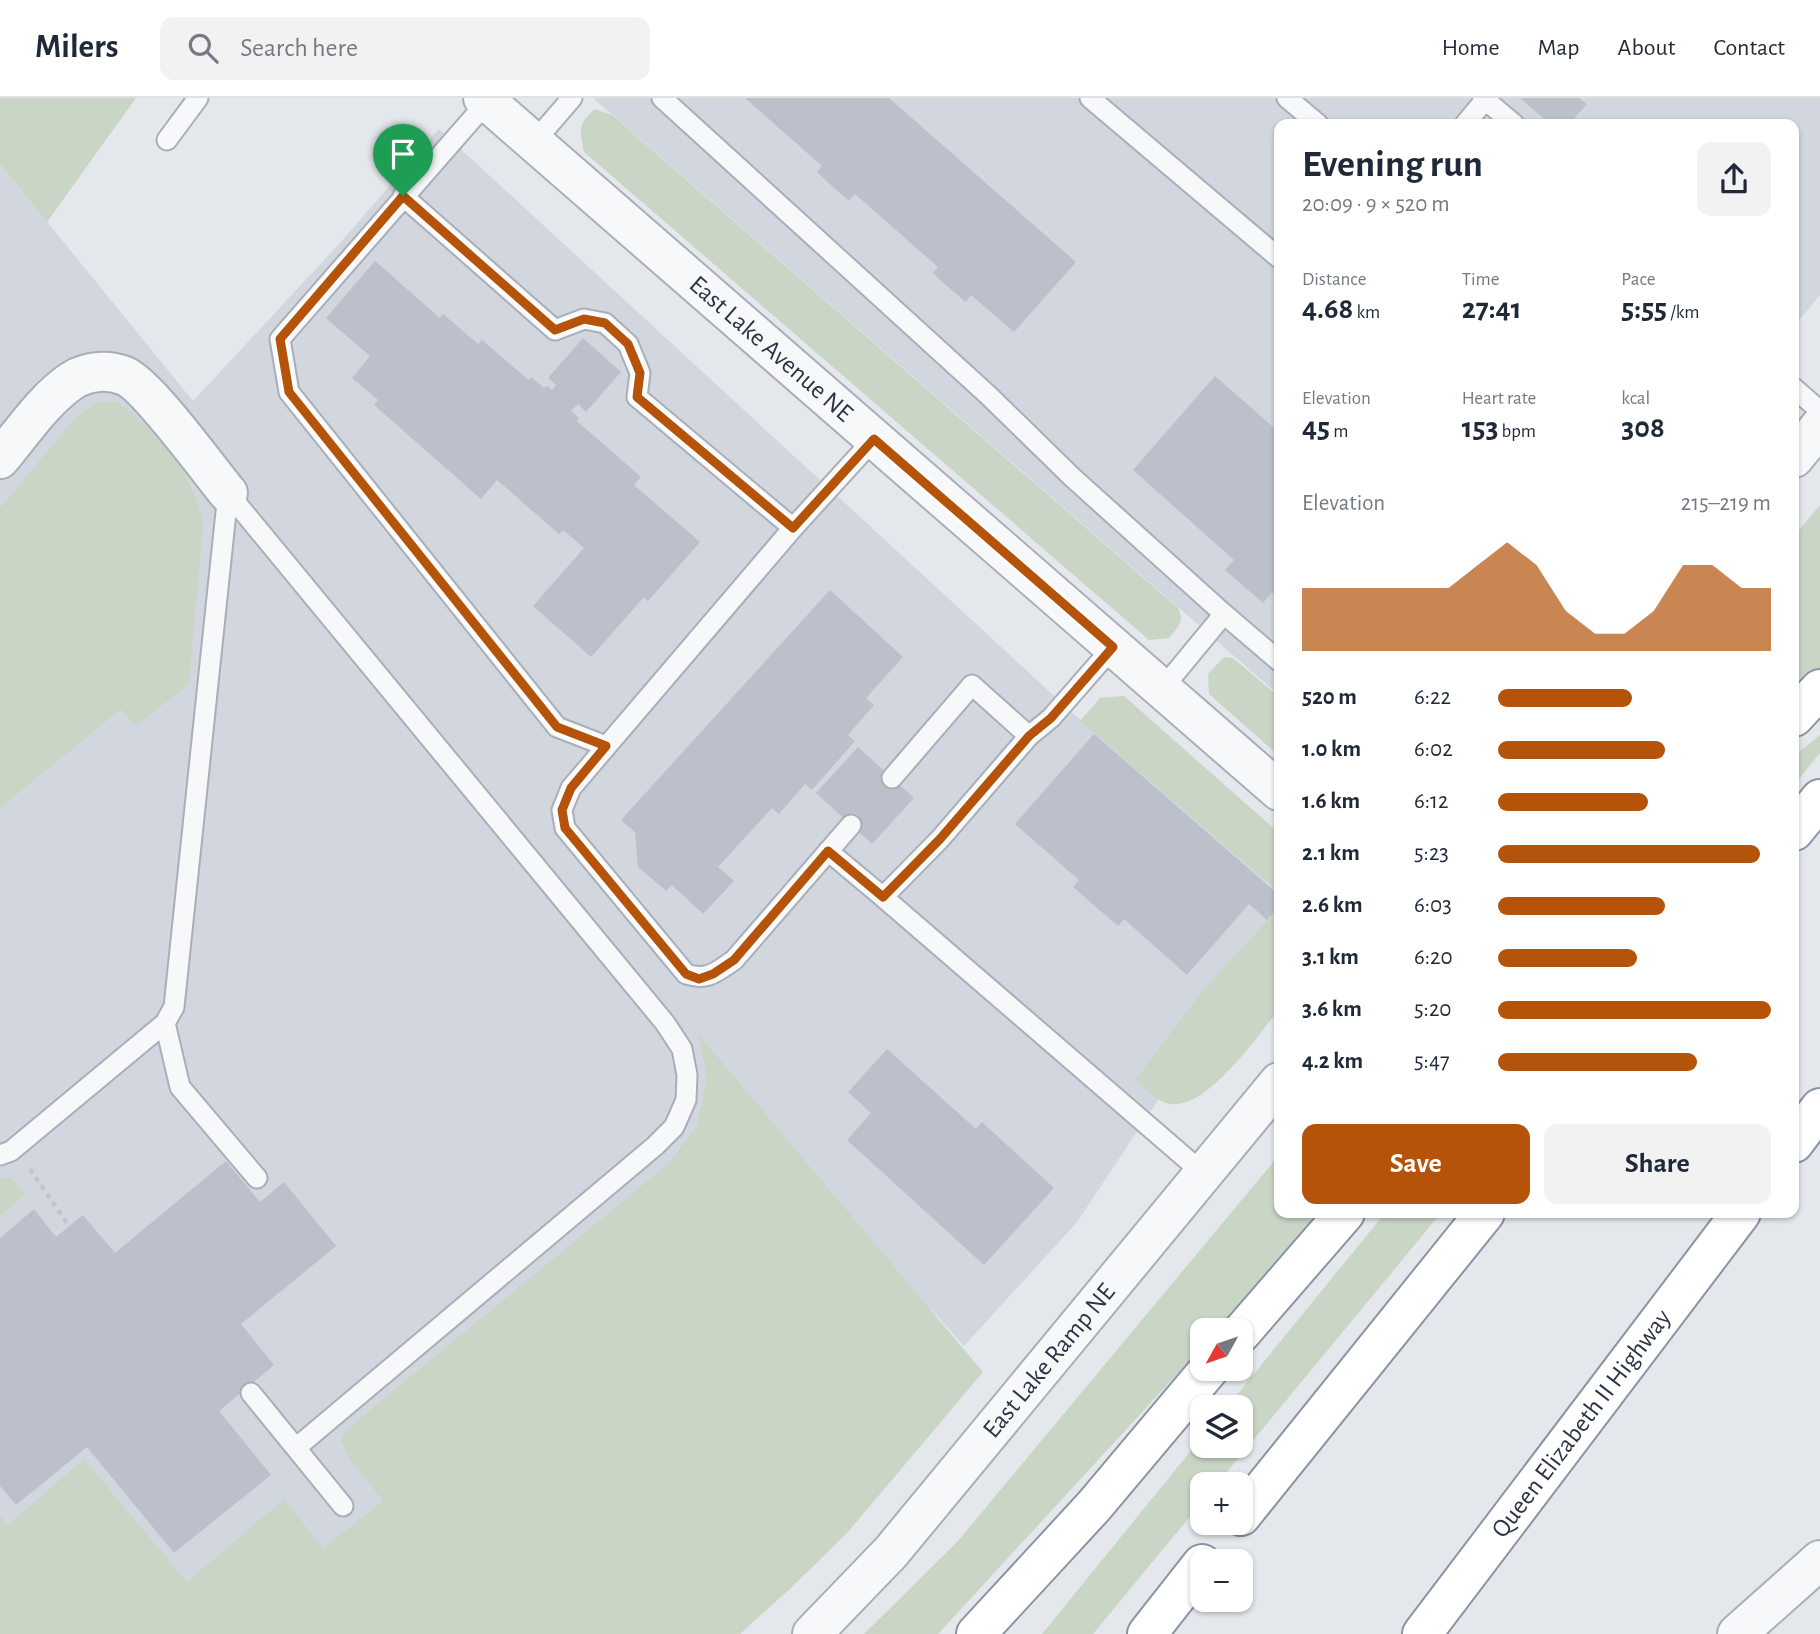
<!DOCTYPE html>
<meta charset="utf-8">
<style>
body{margin:0;font-family:"Alegreya Sans",sans-serif;background:#f2f2f3;color:#1f2937;height:100vh;display:flex;flex-direction:column;font-size:26px;white-space:nowrap}
*{box-sizing:border-box;margin:0}
p{font-size:23px;color:#747a83}
.icon{flex:none;width:38px;height:38px;fill:none;stroke:currentColor;stroke-width:2;stroke-linecap:round;stroke-linejoin:round}
.map{position:relative;flex:1;overflow:hidden}
.details{position:absolute;left:1274px;top:21px;width:525px;height:1099px;display:flex;flex-direction:column;background:#fff;border-radius:14px;box-shadow:0 2px 5px #0004}
.details>*{flex:none}
.needle{width:46px;rotate:230deg}
.tools{position:absolute;left:1190px;top:1220px;display:grid;gap:14px}
.tools a{display:grid;place-items:center;width:63px;height:63px;border-radius:14px;background:#fff;box-shadow:0 2px 5px #0004;font-size:35px}
.pin{position:absolute;display:grid;place-items:center;width:60px;height:60px;color:#fff;margin:-72px -30px;border-radius:50% 50% 50% 0;rotate:-45deg;box-shadow:0 0 7px #0007}
.pin .icon{rotate:45deg}
.round{display:grid;place-items:center;flex:none;width:74px;height:74px;border-radius:14px;background:#f2f2f3}
.head{display:flex;align-items:center;justify-content:space-between;height:119px;padding:0 28px}
h1{font-size:38px;font-weight:700;line-height:52px}
.figures{display:grid;grid-template-columns:repeat(3,1fr);gap:10px;height:119px;padding:7px 28px}
.figures div{display:grid;align-content:center}
.figures b{font-size:30px;font-weight:700}
.figures small{font-size:19px;font-weight:400}
.figures p{font-size:19px}
.chart{height:196px;padding:14px 28px}
.chart p{display:flex;justify-content:space-between}
.chart svg{width:100%;height:126px;margin-top:7px;fill:#b45309;opacity:.7}
.primary-button{display:flex;gap:14px;margin-top:auto;padding:14px 28px}
.primary-button a{flex:1;height:80px;border-radius:14px;background:#b45309;color:#fff;font-size:28px;font-weight:700;line-height:80px;text-align:center}
.primary-button a+a{background:#f2f2f3;color:#1f2937}
ul{padding:0 28px;list-style:none;font-size:23px}
li{display:grid;grid-template-columns:112px 84px 1fr;align-items:center;height:52px}
li i{height:18px;border-radius:9px;background:#b45309}
header{display:flex;align-items:center;gap:42px;box-sizing:border-box;height:98px;padding:0 35px;background:#fff;border-bottom:2px solid #e0e1e3}
header strong{font-size:33px}
nav{display:flex;gap:38px;margin-inline-start:auto;font-size:24px}
.search{width:490px;height:63px;background:#f2f2f3;display:flex;align-items:center;gap:18px;box-sizing:border-box;padding:0 24px;border-radius:14px;color:#747a83;font-size:26px}
.map>svg:first-child{display:block}
</style>
<header>
<strong>Milers</strong>
<div class="search"><svg class="icon" aria-label="search" viewBox="0 0 24 24"><circle cx="10" cy="10" r="6"/><path d="M15 15l6 6"/></svg>Search here</div>
<nav><a>Home</a><a>Map</a><a>About</a><a>Contact</a></nav>
</header>
<div class="map">
<svg width="1820" height="1536" viewBox="0 0 1820 1536">
<rect width="100%" height="100%" fill="#e4e7ec"/>
<path fill="#d2d6de" d="M 593,0 L 1820,0 L 1820,197 L 1794,228 L 1794,26 L 1279,26 L 1279,597 Z
M 439,31 L 1077,619 L 1279,791 L 1279,820 L 1077,1124 L 964,1248 L 931,1211 L 692,1493 L 0,1536 L 0,66 L 193,303 L 339,146 Z"/>
<path fill="#c9d6c5" d="M 0,0 L 136,0 L 47,124 L 0,66 Z
M 595,11 L 612,17 L 1178,510 C 1185,524 1178,529 1169,540 L 1149,542 L 584,54 C 580,33 577,26 595,11 Z
M 117,303 C 158,334 194,375 203,427 L 189,586 L 140,625 L 134,626 L 121,611 L 0,710 L 0,410 L 76,319 L 97,304 Z
M 1820,407 L 1820,576 L 1794,605 L 1794,438 Z
M 1224,559 L 1233,560 L 1279,599 L 1279,658 L 1209,596 L 1208,576 Z
M 1124,598 L 1279,735 L 1279,794 L 1080,623 L 1100,600 Z
M 1820,637 L 1820,655 L 1794,687 L 1794,658 Z
M 1279,810 L 1279,912 C 1257,938 1208,1011 1171,1006 C 1156,1004 1146,992 1136,981 L 1203,892 Z
M 699,937 L 983,1274 L 848,1434 L 793,1488 L 740,1536 L 0,1536 L 0,1418 L 8,1427 L 84,1361 L 187,1484 L 284,1401 L 323,1450 L 383,1403 L 350,1361 L 341,1343 L 347,1331 L 667,1067 L 697,1028 L 707,980 Z
M 1279,1057 L 1279,1115 L 1325,1115 L 1218,1232 L 1202,1232 L 1202,1249 L 938,1536 L 864,1536 L 958,1443 Z
M 10,1079 L 25,1097 L 0,1118 L 0,1080 Z
M 1385,1115 L 1441,1115 L 1217,1386 L 1202,1386 L 1202,1404 L 1093,1536 L 1042,1536 L 1202,1339 L 1202,1348 L 1241,1348 L 1241,1309 L 1227,1309 Z"/>
<path fill="#bbc0ca" d="M 745,0 L 889,0 L 1076,164 L 1014,234 L 971,197 L 966,204 L 949,190 L 933,175 L 938,169 L 855,96 L 849,103 L 833,89 L 817,74 L 822,68 Z
M 1520,0 L 1579,0 L 1587,6 L 1569,26 L 1550,26 Z
M 375,163 L 440,220 L 443,216 L 478,246 L 482,242 L 529,282 L 531,279 L 544,290 L 547,288 L 552,292 L 556,287 L 548,280 L 583,240 L 621,274 L 586,314 L 578,306 L 571,313 L 579,320 L 577,323 L 641,379 L 634,387 L 700,444 L 648,503 L 644,499 L 591,559 L 533,508 L 584,450 L 563,432 L 559,436 L 497,382 L 481,401 L 374,307 L 378,302 L 352,280 L 370,258 L 326,220 Z
M 1215,278 L 1279,334 L 1279,501 L 1272,494 L 1263,505 L 1225,472 L 1234,462 L 1133,372 Z
M 830,492 L 903,559 L 866,600 L 874,607 L 848,637 L 855,643 L 812,692 L 805,686 L 779,716 L 772,710 L 718,769 L 734,783 L 703,816 L 672,787 L 666,793 L 638,769 L 635,734 L 621,722 Z
M 1094,636 L 1279,797 L 1279,809 L 1267,822 L 1249,806 L 1187,877 L 1124,821 L 1118,828 L 1073,789 L 1079,782 L 1015,726 Z
M 858,649 L 914,700 L 872,746 L 816,695 Z
M 887,951 L 976,1031 L 982,1024 L 1054,1090 L 984,1167 L 847,1042 L 871,1015 L 848,994 Z
M 226,1063 L 260,1104 L 284,1084 L 336,1148 L 241,1226 L 274,1267 L 219,1313 L 271,1377 L 174,1455 L 87,1349 L 16,1407 L 0,1388 L 0,1140 L 34,1111 L 56,1139 L 83,1117 L 115,1155 Z"/>
<g fill="none" stroke-linecap="round" stroke-linejoin="round">
<g stroke="#a9aeb7" stroke-width="23">
<path id="service" d="M 662,0 L 988,297 L 1072,379 L 1224,516 L 1279,563
M 1090,0 L 1279,160
M 1287,0 L 1318,26
M 1483,0 L 1514,26
M 487,4 L 280,241 L 289,294 L 557,629 L 606,648
M 1465,26 L 1485,2
M 167,42 L 198,0
M 534,44 L 572,0
M 403,98 L 555,232 L 584,221 L 605,225 L 628,246 L 640,275 L 637,299 L 793,430
M 1794,290 L 1820,313
M 228,395 L 665,925 L 682,951 L 687,977 L 686,1002 L 674,1029 L 655,1048 L 297,1349
M 1113,549 L 1051,620 L 1029,638 L 940,741 L 883,799 L 1204,1076
M 1162,591 L 1224,516
M 892,680 L 972,587 L 1029,638
M 851,727 L 734,862 C 716,874 708,883 686,876 L 565,730 L 562,712 L 571,690 L 793,430 L 874,341
M 828,753 L 883,799
M 165,925 L 180,989 L 257,1080
M 0,1057 L 11,1053 L 165,925 L 174,909 L 228,395
M 251,1295 L 343,1408"/>
</g>
<g stroke="#a9aeb7" stroke-width="42">
<g id="minor">
<path id="s1" d="M 483,0 L 1279,693"/>
<path d="M 0,361 C 22,335 44,301 73,282 C 88,273 108,271 125,278 C 148,288 208,371 228,395"/>
</g>
</g>
<g stroke="#a9aeb7" stroke-width="42">
<g id="tertiary">
<path d="M 1794,360 L 1820,328"/>
<path id="s2" d="M 812,1536 L 891,1454 L 1279,984"/>
<path d="M 1737,1536 L 1820,1462"/>
</g>
</g>
<g stroke="#8b94a3" stroke-width="42">
<g id="motorway">
<path d="M 1794,619 L 1820,591"/>
<path d="M 1794,733 L 1820,701"/>
<path d="M 1794,1045 L 1820,1010"/>
<path d="M 1241,1235 L 1345,1115"/>
<path d="M 1241,1418 L 1485,1115"/>
<path d="M 976,1536 L 1094,1408 L 1210,1270"/>
<path d="M 1147,1536 L 1202,1466"/>
<path id="s3" d="M 1422,1536 L 1741,1115"/>
</g>
</g>
<path stroke="#c2c5cb" stroke-width="4.5" stroke-dasharray="5 5" stroke-linecap="butt" d="M 30,1071 L 69,1128"/>
<use href="#service" stroke="#f7f8fa" stroke-width="19"/>
<use href="#minor" stroke="#f7f8fa" stroke-width="38"/>
<use href="#tertiary" stroke="#f7f8fa" stroke-width="38"/>
<use href="#motorway" stroke="#fff" stroke-width="38"/>
</g>
<g fill="none" stroke-linecap="round" stroke-linejoin="round">
<g stroke="#fff" stroke-width="14">
<path id="route" d="M 403,98 L 555,232 L 584,221 L 605,225 L 628,246 L 640,275 L 637,299 L 793,430 L 874,341 L 1113,549 L 1051,620 L 1029,638 L 940,741 L 883,799 L 828,753 L 734,862 L 713,876 L 699,881 L 686,876 L 565,730 L 562,712 L 571,690 L 606,648 L 557,629 L 289,294 L 280,241 Z"/>
</g>
<use href="#route" stroke="#b45309" stroke-width="9"/>
</g>
<g text-anchor="middle" dominant-baseline="central" stroke-width="7" stroke-linejoin="round" paint-order="stroke">
<g font-size="26" fill="#2b3445" stroke="#f4f6f9">
<text stroke="none"><textPath href="#s1" startOffset="382">East Lake Avenue NE</textPath></text>
<text stroke="none"><textPath href="#s2" startOffset="362">East Lake Ramp NE</textPath></text>
<text stroke="none"><textPath href="#s3" startOffset="264">Queen Elizabeth II Highway</textPath></text>
</g>
</g>
</svg>
<div class="tools">
<a><svg class="needle" viewBox="-14 -14 28 28"><path d="M0-13l5 13h-10z" fill="#e53935"/><path d="M0 13l5-13h-10z" fill="#747a83"/></svg></a>
<a><svg class="icon" aria-label="layers" viewBox="0 0 24 24"><path d="M12 4l9 5-9 5-9-5zM3 14l9 5 9-5"/></svg></a>
<a>+</a>
<a>−</a>
</div>
<div class="pin" style="left:403px;top:98px;background:#1e9e55"><svg class="icon" aria-label="arrive" viewBox="0 0 24 24"><path d="M6 21V4h12l-3 4 3 4H6"/></svg></div>
<section class="details">
<div class="head"><div><h1>Evening run</h1><p>20:09 · 9 × 520 m</p></div><a class="round"><svg class="icon" aria-label="share" viewBox="0 0 24 24"><path d="M12 15V3M7 8l5-5 5 5M5 13v7h14v-7"/></svg></a></div>
<div class="figures">
<div><p>Distance</p><b>4.68<small> km</small></b></div>
<div><p>Time</p><b>27:41</b></div>
<div><p>Pace</p><b>5:55<small> /km</small></b></div>
</div>
<div class="figures">
<div><p>Elevation</p><b>45<small> m</small></b></div>
<div><p>Heart rate</p><b>153<small> bpm</small></b></div>
<div><p>kcal</p><b>308</b></div>
</div>
<div class="chart"><p><span>Elevation</span>215–219 m</p>
<svg viewBox="0 0 160 44" preserveAspectRatio="none"><path d="M0 44V22L10 22L20 22L30 22L40 22L50 22L60 14L70 6L80 14L90 30L100 38L110 38L120 30L130 14L140 14L150 22L160 22V44z"/></svg>
</div>
<ul>
<li><b>520 m</b>6:22<i style="width:49%"></i></li>
<li><b>1.0 km</b>6:02<i style="width:61%"></i></li>
<li><b>1.6 km</b>6:12<i style="width:55%"></i></li>
<li><b>2.1 km</b>5:23<i style="width:96%"></i></li>
<li><b>2.6 km</b>6:03<i style="width:61%"></i></li>
<li><b>3.1 km</b>6:20<i style="width:51%"></i></li>
<li><b>3.6 km</b>5:20<i style="width:100%"></i></li>
<li><b>4.2 km</b>5:47<i style="width:73%"></i></li>
</ul>
<div class="primary-button"><a>Save</a><a>Share</a></div>
</section>
</div>
